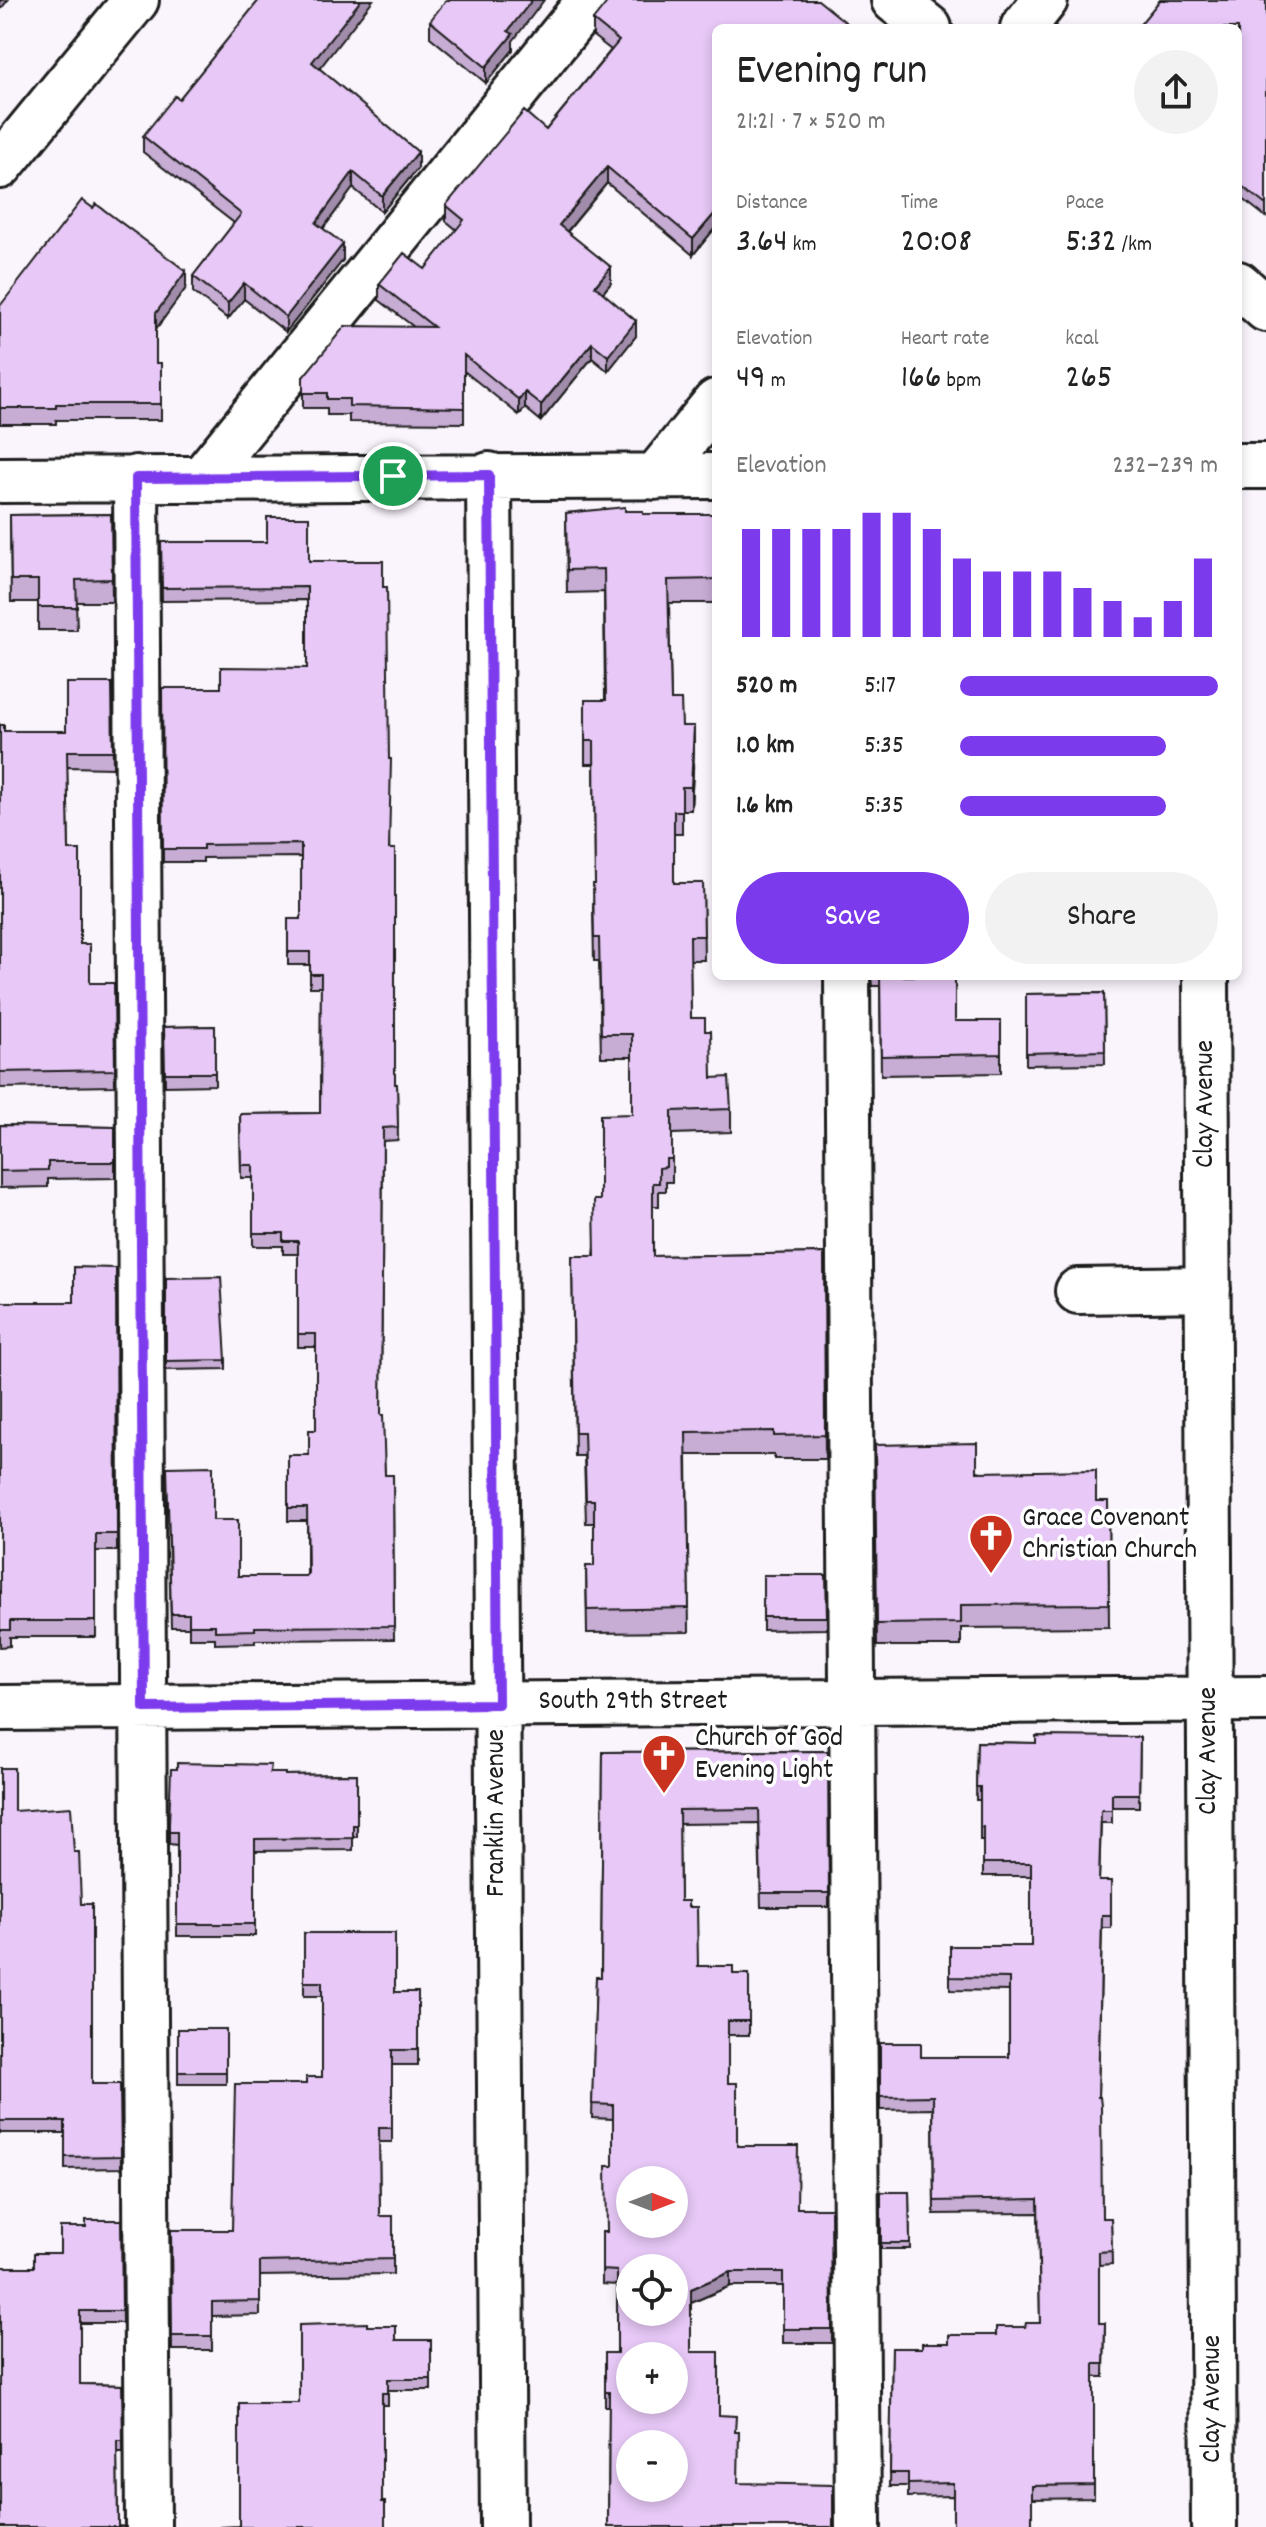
<!DOCTYPE html>
<meta charset="utf-8">
<style>
body{margin:0;font-family:Dekko,sans-serif;background:#f2f2f2;color:#222;height:100vh;display:flex;flex-direction:column;font-size:30px;white-space:nowrap}
*{box-sizing:border-box;margin:0}
p{font-size:26px;color:#767676}
.icon{flex:none;width:44px;height:44px;fill:none;stroke:currentColor;stroke-width:2;stroke-linecap:round;stroke-linejoin:round}
.map{position:relative;flex:1;overflow:hidden}
.details{position:absolute;left:712px;top:24px;width:530px;height:956px;display:flex;flex-direction:column;background:#fff;border-radius:12px;box-shadow:0 4px 12px #0003}
.details>*{flex:none}
.needle{width:52px;rotate:90deg}
.fabs{position:absolute;left:616px;top:2166px;display:grid;gap:16px}
.fabs a{display:grid;place-items:center;width:72px;height:72px;border-radius:50%;background:#fff;box-shadow:0 4px 12px #0003;font-size:40px}
.pin{position:absolute;display:grid;place-items:center;width:68px;height:68px;color:#fff;margin:-34px;border:4px solid #fff;border-radius:50%;box-shadow:0 2px 8px #0007}
.round{display:grid;place-items:center;flex:none;width:84px;height:84px;border-radius:42px;background:#f2f2f2}
.overview{display:flex;align-items:center;justify-content:space-between;height:136px;padding:0 24px}
h1{font-size:44px;font-weight:600;line-height:60px}
.figures{display:grid;grid-template-columns:repeat(3,1fr);gap:12px;height:136px;padding:8px 24px}
.figures div{display:grid;align-content:center}
.figures b{font-size:34px;font-weight:600}
.figures small{font-size:22px;font-weight:400}
.figures p{font-size:22px}
.chart{height:224px;padding:16px 24px}
.chart p{display:flex;justify-content:space-between}
.chart svg{width:100%;height:144px;margin-top:8px;stroke:#7c3aed;stroke-width:6}
.button{display:flex;gap:16px;margin-top:auto;padding:16px 24px}
.button a{flex:1;height:92px;border-radius:48px;background:#7c3aed;color:#fff;font-size:32px;font-weight:600;line-height:92px;text-align:center}
.button a+a{background:#f2f2f2;color:#222}
ul{padding:0 24px;list-style:none;font-size:26px}
li{display:grid;grid-template-columns:128px 96px 1fr;align-items:center;height:60px}
li i{height:20px;border-radius:10px;background:#7c3aed}
.map>svg:first-child{display:block}
</style>
<div class="map">
<svg width="1266" height="2527" viewBox="0 0 1266 2527">
<rect width="100%" height="100%" fill="#faf4fd"/>
<filter id="ink" filterUnits="userSpaceOnUse"><feTurbulence type="fractalNoise" baseFrequency=".0125" numOctaves="2"/><feDisplacementMap in="SourceGraphic" scale="16" xChannelSelector="R" yChannelSelector="G"/><feConvolveMatrix kernelMatrix="1 2 1 2 8 2 1 2 1" color-interpolation-filters="sRGB"/></filter>
<g filter="url(#ink)">
<g fill="none" stroke-linecap="round" stroke-linejoin="round">
<g stroke="#1c1c1c" stroke-width="50">
<path id="minor" d="M 894,0 L 929,28
M 1023,28 L 1045,0
M 1238,284 L 1266,309
M 1238,466 L 1266,466
M 489,475 L 503,2527
M 655,477 L 716,402
M 136,478 L 148,2527
M 202,478 L 590,0
M 0,480 L 716,476
M 847,976 L 858,2527
M 1206,976 L 1214,2527
M 1078,1291 L 1208,1289
M 0,1708 L 1266,1699"/>
</g>
<g stroke="#1c1c1c" stroke-width="50">
<path id="major" d="M 0,166 L 136,0"/>
</g>
<use href="#minor" stroke="#fff" stroke-width="44"/>
<use href="#major" stroke="#fff" stroke-width="44"/>
</g>
<path fill="#c7acd4" stroke="#1c1c1c" stroke-width="2" d="M 1266,0 L 1266,217 L 1238,195 L 1238,28 Z
M 593,20 L 716,28 L 716,227 L 693,255 L 607,183 L 567,232 L 611,283 L 603,293 L 636,336 L 608,371 L 592,358 L 541,421 L 525,408 L 519,415 L 464,371 L 464,423 L 349,422 L 349,415 L 327,415 L 327,408 L 303,408 L 303,377 L 414,327 L 379,300 L 379,284 L 425,269 L 457,230 L 446,221 L 446,205 L 546,130 L 611,50 L 593,36 Z
M 430,21 L 513,41 L 513,50 L 486,83 L 430,37 Z
M 319,68 L 418,168 L 382,212 L 353,188 L 323,229 L 343,260 L 286,332 L 244,299 L 228,319 L 193,292 L 193,276 L 234,223 L 143,152 L 143,136 Z
M 186,288 L 156,329 L 156,363 L 161,363 L 161,420 L 56,420 L 56,424 L 0,424 L 0,306 Z
M 625,511 L 643,514 L 716,514 L 716,603 L 669,603 L 671,700 L 682,726 L 694,750 L 691,810 L 682,810 L 682,834 L 674,834 L 674,883 L 703,883 L 704,960 L 690,960 L 691,1018 L 705,1031 L 712,1078 L 731,1109 L 731,1132 L 672,1134 L 672,1182 L 666,1182 L 666,1191 L 659,1191 L 659,1206 L 653,1206 L 653,1256 L 824,1253 L 825,1459 L 774,1459 L 774,1455 L 687,1455 L 689,1632 L 587,1633 L 586,1566 L 594,1566 L 594,1523 L 586,1523 L 584,1456 L 575,1456 L 572,1256 L 594,1256 L 600,1200 L 632,1114 L 632,1057 L 601,1057 L 599,961 L 594,961 L 593,908 L 595,884 L 594,764 L 585,764 L 585,700 L 605,700 L 604,592 L 567,593 L 566,513 Z
M 111,514 L 112,602 L 76,602 L 77,630 L 38,630 L 38,602 L 11,602 L 10,515 Z
M 161,542 L 309,561 L 383,587 L 395,1084 L 397,1084 L 398,1140 L 383,1141 L 381,1415 L 385,1475 L 393,1475 L 394,1639 L 255,1640 L 255,1643 L 215,1644 L 215,1638 L 189,1638 L 189,1627 L 171,1627 L 167,1467 L 213,1520 L 238,1576 L 306,1576 L 307,1574 L 307,1521 L 288,1521 L 288,1455 L 309,1455 L 316,1430 L 316,1347 L 298,1347 L 298,1254 L 283,1254 L 283,1246 L 253,1246 L 253,1178 L 241,1178 L 240,1114 L 320,1113 L 321,987 L 310,987 L 310,965 L 288,965 L 288,919 L 301,919 L 301,857 L 203,858 L 203,862 L 163,862 L 162,688 L 221,688 L 307,668 L 307,600 L 162,601 Z
M 112,683 L 113,768 L 67,767 L 69,850 L 80,944 L 90,983 L 114,983 L 115,1086 L 0,1088 L 0,725 L 4,731 L 66,731 Z
M 871,976 L 955,976 L 955,1021 L 1001,1021 L 1001,1073 L 881,1075 L 880,986 L 872,986 Z
M 1104,993 L 1105,1064 L 1026,1065 L 1026,994 Z
M 215,1026 L 215,1085 L 165,1086 L 164,1027 Z
M 0,1125 L 115,1127 L 115,1178 L 48,1179 L 48,1187 L 0,1188 Z
M 116,1268 L 117,1551 L 96,1551 L 96,1637 L 10,1637 L 10,1646 L 0,1647 L 0,1302 L 74,1302 Z
M 166,1278 L 226,1360 L 226,1369 L 166,1370 Z
M 875,1445 L 1096,1501 L 1108,1501 L 1109,1627 L 961,1628 L 961,1646 L 877,1646 Z
M 763,1575 L 826,1575 L 827,1629 L 763,1630 Z
M 1140,1737 L 1139,1807 L 1112,1807 L 1112,1823 L 1101,1823 L 1099,1881 L 1111,1881 L 1111,1928 L 1102,1928 L 1098,2097 L 1102,2218 L 1111,2218 L 1112,2264 L 1099,2265 L 1099,2323 L 1105,2323 L 1104,2377 L 1094,2377 L 1094,2498 L 1032,2499 L 953,2496 L 908,2497 L 908,2486 L 890,2486 L 892,2348 L 922,2348 L 996,2335 L 1040,2323 L 1038,2213 L 934,2214 L 933,2109 L 880,2110 L 880,2043 L 921,2057 L 1009,2057 L 1009,1991 L 950,1990 L 950,1946 L 1031,1946 L 1031,1876 L 983,1876 L 983,1840 L 980,1840 L 980,1800 L 976,1800 L 977,1742 L 1036,1743 Z
M 828,1751 L 829,1907 L 761,1907 L 759,1823 L 679,1824 L 680,1901 L 688,1907 L 698,1966 L 733,1974 L 749,1974 L 749,2035 L 728,2035 L 728,2083 L 737,2146 L 797,2208 L 831,2208 L 832,2343 L 783,2343 L 783,2286 L 730,2286 L 691,2303 L 608,2527 L 609,2406 L 605,2406 L 605,2353 L 617,2353 L 617,2285 L 602,2284 L 602,2232 L 607,2232 L 613,2166 L 613,2119 L 592,2118 L 596,1977 L 601,1977 L 603,1752 Z
M 0,1768 L 14,1811 L 74,1852 L 81,1904 L 92,2084 L 120,2084 L 121,2168 L 65,2169 L 65,2133 L 0,2133 Z
M 271,1773 L 285,1775 L 357,1774 L 357,1837 L 353,1837 L 353,1850 L 255,1851 L 255,1936 L 177,1936 L 177,1845 L 169,1844 L 169,1824 Z
M 304,1933 L 395,1992 L 418,1992 L 418,2065 L 392,2065 L 392,2142 L 379,2142 L 380,2216 L 393,2216 L 393,2274 L 260,2276 L 260,2315 L 212,2316 L 212,2350 L 172,2350 L 171,2230 L 232,2230 L 306,2084 L 322,2077 L 322,1996 L 304,1996 Z
M 178,2029 L 226,2029 L 226,2084 L 178,2084 Z
M 881,2192 L 909,2192 L 910,2249 L 881,2249 Z
M 121,2220 L 122,2323 L 80,2323 L 80,2384 L 122,2385 L 123,2453 L 117,2453 L 118,2526 L 0,2527 L 34,2267 L 60,2253 L 86,2227 Z
M 367,2326 L 396,2340 L 431,2340 L 431,2390 L 388,2390 L 388,2405 L 382,2405 L 382,2502 L 385,2527 L 239,2526 L 299,2403 Z"/>
<path fill="#a28cac" stroke="#1c1c1c" stroke-width="2" d="M 0,0 L 8,0 L 0,10 Z
M 361,0 L 373,0 L 312,78 L 312,62 Z
M 532,0 L 544,0 L 513,41 L 513,50 L 486,83 L 486,67 L 508,31 Z
M 418,152 L 418,168 L 382,212 L 382,196 Z
M 607,167 L 607,183 L 559,241 L 559,225 Z
M 353,172 L 353,188 L 316,238 L 316,223 Z
M 716,212 L 716,227 L 693,255 L 693,239 Z
M 343,244 L 343,260 L 286,332 L 286,317 Z
M 611,267 L 611,283 L 595,302 L 595,286 Z
M 186,271 L 186,288 L 156,329 L 156,313 Z
M 244,283 L 244,299 L 228,319 L 228,303 Z
M 636,321 L 636,336 L 608,371 L 608,356 Z
M 592,343 L 592,358 L 541,421 L 541,405 Z
M 525,392 L 525,408 L 519,415 L 519,400 Z
M 694,726 L 694,750 L 691,810 L 691,787 Z
M 730,2272 L 730,2286 L 691,2303 L 691,2289 Z"/>
<path fill="#e7c8f6" stroke="#1c1c1c" stroke-width="2" fill-rule="evenodd" d="M 259,0 L 361,0 L 312,62 L 418,152 L 382,196 L 353,172 L 316,223 L 343,244 L 286,317 L 244,283 L 228,303 L 193,276 L 241,214 L 143,136 L 175,96 L 179,99 Z
M 446,0 L 532,0 L 508,31 L 513,34 L 486,67 L 430,21 Z
M 609,0 L 818,0 L 849,25 L 849,28 L 716,28 L 716,212 L 693,239 L 607,167 L 559,225 L 611,267 L 595,286 L 636,321 L 608,356 L 592,343 L 541,405 L 525,392 L 519,400 L 464,355 L 464,408 L 349,406 L 349,399 L 327,399 L 327,393 L 303,393 L 303,377 L 345,326 L 434,327 L 379,284 L 404,253 L 425,269 L 464,220 L 446,205 L 524,111 L 546,130 L 619,41 L 593,20 Z
M 1160,0 L 1266,0 L 1266,205 L 1238,183 L 1238,28 L 1137,28 Z
M 82,200 L 93,208 L 96,204 L 186,271 L 156,313 L 156,363 L 161,363 L 161,404 L 56,404 L 56,408 L 0,408 L 0,306 Z
M 625,507 L 625,511 L 643,511 L 643,514 L 716,514 L 716,579 L 668,580 L 671,700 L 681,700 L 682,726 L 694,726 L 691,787 L 682,787 L 682,811 L 674,811 L 674,883 L 703,883 L 704,936 L 690,936 L 691,1018 L 705,1018 L 705,1031 L 711,1031 L 712,1078 L 729,1077 L 731,1109 L 672,1111 L 672,1159 L 666,1159 L 666,1167 L 659,1168 L 659,1183 L 653,1183 L 653,1256 L 824,1253 L 825,1435 L 774,1436 L 774,1431 L 686,1432 L 689,1608 L 587,1610 L 586,1566 L 594,1566 L 594,1500 L 586,1500 L 584,1432 L 575,1432 L 572,1256 L 595,1256 L 594,1200 L 600,1200 L 600,1115 L 632,1114 L 632,1034 L 601,1034 L 599,938 L 594,938 L 593,884 L 595,884 L 594,741 L 585,741 L 585,700 L 606,700 L 604,569 L 567,570 L 566,513 Z
M 111,514 L 112,579 L 76,580 L 77,607 L 38,607 L 38,580 L 11,580 L 10,515 Z
M 267,517 L 309,517 L 309,561 L 383,561 L 383,587 L 387,587 L 389,759 L 391,759 L 389,849 L 395,849 L 395,1084 L 397,1084 L 398,1127 L 383,1128 L 381,1415 L 383,1415 L 385,1475 L 393,1475 L 394,1626 L 255,1627 L 255,1630 L 215,1631 L 215,1625 L 189,1625 L 189,1614 L 171,1614 L 167,1467 L 213,1466 L 213,1520 L 238,1520 L 238,1576 L 306,1576 L 308,1573 L 307,1508 L 288,1508 L 288,1455 L 309,1455 L 309,1430 L 316,1430 L 316,1334 L 298,1334 L 298,1241 L 283,1241 L 283,1233 L 253,1233 L 253,1165 L 241,1165 L 240,1114 L 320,1113 L 321,974 L 310,974 L 310,952 L 288,952 L 288,919 L 301,919 L 301,844 L 203,845 L 203,849 L 163,849 L 162,688 L 221,688 L 221,667 L 307,668 L 307,587 L 162,588 L 161,542 L 267,542 Z
M 66,683 L 112,683 L 113,751 L 67,751 L 69,850 L 80,850 L 80,944 L 90,944 L 90,983 L 114,983 L 115,1070 L 0,1072 L 0,725 L 4,725 L 4,731 L 66,731 Z
M 880,976 L 955,976 L 955,1021 L 1001,1021 L 1001,1054 L 881,1056 Z
M 1104,993 L 1105,1051 L 1026,1053 L 1026,994 Z
M 215,1026 L 215,1073 L 165,1073 L 164,1027 Z
M 0,1125 L 115,1127 L 115,1162 L 48,1162 L 48,1170 L 0,1171 Z
M 74,1267 L 116,1268 L 117,1534 L 96,1534 L 96,1621 L 10,1621 L 10,1630 L 0,1630 L 0,1302 L 74,1302 Z
M 221,1277 L 226,1360 L 166,1361 L 166,1278 Z
M 977,1443 L 977,1472 L 1096,1470 L 1096,1501 L 1108,1501 L 1109,1604 L 961,1605 L 961,1623 L 877,1624 L 875,1445 Z
M 763,1575 L 826,1575 L 827,1617 L 763,1617 Z
M 1036,1736 L 1140,1737 L 1139,1794 L 1112,1794 L 1112,1810 L 1101,1810 L 1099,1881 L 1111,1881 L 1111,1915 L 1102,1915 L 1098,2097 L 1100,2097 L 1101,2106 L 1102,2218 L 1111,2218 L 1112,2251 L 1099,2252 L 1099,2323 L 1105,2323 L 1104,2364 L 1094,2364 L 1094,2485 L 1032,2486 L 1032,2527 L 953,2527 L 953,2483 L 908,2484 L 908,2473 L 890,2473 L 892,2348 L 922,2348 L 922,2343 L 949,2343 L 949,2335 L 996,2335 L 996,2327 L 1025,2327 L 1026,2323 L 1040,2323 L 1038,2199 L 934,2201 L 933,2096 L 880,2097 L 880,2043 L 921,2043 L 921,2057 L 1009,2057 L 1009,1978 L 950,1977 L 950,1946 L 1031,1946 L 1031,1863 L 983,1863 L 983,1827 L 980,1827 L 980,1787 L 976,1787 L 977,1742 L 1036,1743 Z
M 828,1751 L 829,1893 L 761,1893 L 759,1809 L 679,1810 L 680,1901 L 688,1901 L 688,1907 L 697,1907 L 698,1966 L 733,1966 L 733,1974 L 749,1974 L 749,2021 L 728,2021 L 728,2083 L 737,2083 L 737,2146 L 798,2146 L 797,2208 L 831,2208 L 832,2329 L 783,2329 L 783,2272 L 730,2272 L 691,2289 L 691,2352 L 719,2352 L 719,2415 L 736,2416 L 735,2432 L 739,2432 L 738,2483 L 833,2485 L 833,2527 L 608,2527 L 609,2392 L 605,2392 L 605,2353 L 617,2353 L 617,2271 L 602,2270 L 602,2232 L 607,2232 L 606,2166 L 613,2166 L 613,2105 L 592,2104 L 596,1977 L 601,1977 L 603,1752 ZM 630,2180 L 674,2180 L 674,2224 L 630,2224 ZM 630,2268 L 674,2268 L 674,2312 L 630,2312 ZM 630,2356 L 674,2356 L 674,2400 L 630,2400 ZM 630,2444 L 674,2444 L 674,2488 L 630,2488 Z
M 177,1763 L 271,1765 L 270,1773 L 285,1773 L 285,1775 L 357,1774 L 357,1825 L 353,1825 L 353,1838 L 255,1839 L 255,1924 L 177,1924 L 177,1832 L 169,1832 L 169,1824 L 171,1769 L 177,1769 Z
M 0,1768 L 14,1768 L 14,1811 L 71,1807 L 74,1852 L 79,1852 L 81,1904 L 92,1904 L 92,2084 L 120,2084 L 121,2156 L 65,2157 L 65,2121 L 0,2121 Z
M 304,1933 L 395,1933 L 395,1992 L 418,1992 L 418,2050 L 392,2050 L 392,2128 L 379,2128 L 380,2216 L 393,2216 L 393,2259 L 260,2262 L 260,2301 L 212,2302 L 212,2336 L 172,2336 L 171,2230 L 232,2230 L 235,2084 L 306,2084 L 306,2077 L 322,2077 L 322,1982 L 304,1982 Z
M 178,2029 L 226,2029 L 226,2072 L 178,2072 Z
M 881,2192 L 909,2192 L 910,2243 L 881,2243 Z
M 86,2220 L 121,2220 L 122,2311 L 80,2311 L 80,2384 L 122,2385 L 123,2441 L 117,2441 L 118,2526 L 127,2527 L 0,2527 L 0,2267 L 34,2267 L 34,2253 L 60,2253 L 60,2227 L 86,2227 Z
M 367,2323 L 367,2326 L 396,2326 L 396,2340 L 431,2340 L 431,2379 L 388,2379 L 388,2393 L 382,2393 L 382,2502 L 385,2502 L 385,2527 L 219,2527 L 239,2526 L 239,2403 L 299,2403 L 299,2325 Z"/>
</g>
<g fill="none" stroke-linecap="round" stroke-linejoin="round" filter="url(#ink)">
<g stroke="#fff" stroke-width="16">
<path id="route" d="M 489,475 L 498,1704 L 144,1708 L 136,478 Z"/>
</g>
<use href="#route" stroke="#7c3aed" stroke-width="10"/>
</g>
<defs>
<g id="church-pin" transform="scale(2.3)"><path d="M0 17L-7.5 6A9.5 9.5 0 1 1 7.5 6Z" fill="#c8321e" stroke="#fff"/><path d="M-1.2-6h2.4v3.5h3.3v2.4h-3.3V6h-2.4V-.1h-3.3v-2.4h3.3Z" fill="#fff"/></g>
</defs>
<g fill-rule="evenodd">
<use href="#church-pin" x="991" y="1536"/>
<use href="#church-pin" x="664" y="1756"/>
</g>
<g text-anchor="middle" dominant-baseline="central" stroke-width="7" stroke-linejoin="round" paint-order="stroke">
<g font-size="28" fill="#1c1c1c" stroke="#fff">
<text transform="translate(1207 1104) rotate(-90)">Clay Avenue</text>
<text x="633" y="1703">South 29th Street</text>
<text transform="translate(1210 1751) rotate(-90)">Clay Avenue</text>
<text transform="translate(498 1813) rotate(-90)">Franklin Avenue</text>
<text transform="translate(1214 2399) rotate(-90)">Clay Avenue</text>
</g>
<g font-size="28" fill="#1c1c1c" stroke="#fff" text-anchor="start">
<text x="1022" y="1520">Grace Covenant<tspan x="1022" dy="32">Christian Church</tspan></text>
<text x="695" y="1740">Church of God<tspan x="695" dy="32">Evening Light</tspan></text>
</g>
</g>
</svg>
<div class="fabs">
<a><svg class="needle" viewBox="-14 -14 28 28"><path d="M0-13l5 13h-10z" fill="#e53935"/><path d="M0 13l5-13h-10z" fill="#767676"/></svg></a>
<a><svg class="icon" aria-label="locate" viewBox="0 0 24 24"><circle cx="12" cy="12" r="6"/><path d="M12 2v4M12 18v4M2 12h4M18 12h4"/></svg></a>
<a>+</a>
<a>−</a>
</div>
<div class="pin" style="left:393px;top:476px;background:#1e9e55"><svg class="icon" aria-label="arrive" viewBox="0 0 24 24"><path d="M6 21V4h12l-3 4 3 4H6"/></svg></div>
<section class="details">
<div class="overview"><div><h1>Evening run</h1><p>21:21 · 7 × 520 m</p></div><a class="round"><svg class="icon" aria-label="share" viewBox="0 0 24 24"><path d="M12 15V3M7 8l5-5 5 5M5 13v7h14v-7"/></svg></a></div>
<div class="figures">
<div><p>Distance</p><b>3.64<small> km</small></b></div>
<div><p>Time</p><b>20:08</b></div>
<div><p>Pace</p><b>5:32<small> /km</small></b></div>
</div>
<div class="figures">
<div><p>Elevation</p><b>49<small> m</small></b></div>
<div><p>Heart rate</p><b>166<small> bpm</small></b></div>
<div><p>kcal</p><b>265</b></div>
</div>
<div class="chart"><p><span>Elevation</span>232–239 m</p>
<svg viewBox="0 0 160 44" preserveAspectRatio="none"><path d="M5 44V11M15 44V11M25 44V11M35 44V11M45 44V6M55 44V6M65 44V11M75 44V20M85 44V24M95 44V24M105 44V24M115 44V29M125 44V33M135 44V38M145 44V33M155 44V20"/></svg>
</div>
<ul>
<li><b>520 m</b>5:17<i style="width:100%"></i></li>
<li><b>1.0 km</b>5:35<i style="width:80%"></i></li>
<li><b>1.6 km</b>5:35<i style="width:80%"></i></li>
</ul>
<div class="button"><a>Save</a><a>Share</a></div>
</section>
</div>
